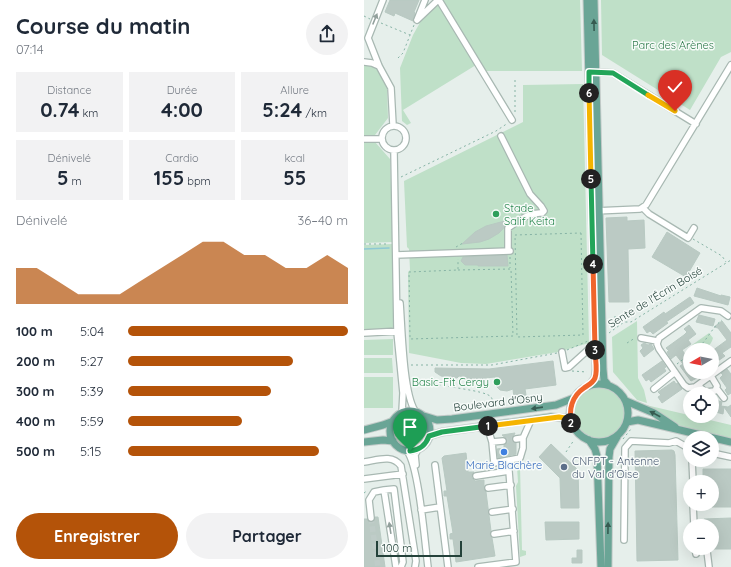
<!DOCTYPE html>
<html lang="fr">
<meta charset="utf-8">
<style>
body{margin:0;font-family:Quicksand,sans-serif;background:#f2f2f3;color:#1f2937;height:100vh;display:flex;flex-direction:column;font-size:15px;white-space:nowrap}
*{box-sizing:border-box;margin:0}
p{font-size:13px;color:#747a83}
.icon{flex:none;width:22px;height:22px;fill:none;stroke:currentColor;stroke-width:2;stroke-linecap:round;stroke-linejoin:round}
.map{position:relative;flex:1;overflow:hidden}
.details{display:flex;flex-direction:column;background:#fff;width:364px}
.details>*{flex:none}
.needle{width:26px;rotate:260deg}
.fabs{position:absolute;left:319px;top:343px;display:grid;gap:8px}
.fabs a{display:grid;place-items:center;width:36px;height:36px;border-radius:50%;background:#fff;box-shadow:0 4px 16px #0002;font-size:20px}
.scale{position:absolute;left:12px;bottom:10px;width:86px;box-sizing:border-box;padding-left:4px;border:2px solid #24423a;border-top:0;font-size:11px;line-height:14px;white-space:nowrap;color:#24423a;-webkit-text-stroke:3px #f7fbf9;paint-order:stroke}
.pin{position:absolute;display:grid;place-items:center;width:34px;height:34px;color:#fff;margin:-41px -17px;border-radius:50% 50% 50% 0;rotate:-45deg;box-shadow:0 0 4px #0007}
.pin .icon{rotate:45deg}
.km{position:absolute;width:20px;height:20px;margin:-10px;border-radius:50%;background:#222;color:#fff;font-size:11px;line-height:20px;text-align:center}
.round{display:grid;place-items:center;flex:none;width:42px;height:42px;border-radius:21px;background:#f2f2f3}
.headline{display:flex;align-items:center;justify-content:space-between;height:68px;padding:0 16px}
h1{font-size:22px;font-weight:700;line-height:30px}
.metrics{display:grid;grid-template-columns:repeat(3,1fr);gap:6px;height:68px;padding:4px 16px}
.metrics div{display:grid;align-content:center;border-radius:0px;background:#f2f2f3;text-align:center}
.metrics b{font-size:20px;font-weight:700}
.metrics small{font-size:11px;font-weight:400}
.metrics p{font-size:11px}
.chart{height:112px;padding:8px 16px}
.chart p{display:flex;justify-content:space-between}
.chart svg{width:100%;height:72px;margin-top:4px;fill:#b45309;opacity:.7}
.primary-button{display:flex;gap:8px;margin-top:auto;padding:8px 16px}
.primary-button a{flex:1;height:46px;border-radius:24px;background:#b45309;color:#fff;font-size:16px;font-weight:700;line-height:46px;text-align:center}
.primary-button a+a{background:#f2f2f3;color:#1f2937}
ul{padding:0 16px;list-style:none;font-size:13px}
li{display:grid;grid-template-columns:64px 48px 1fr;align-items:center;height:30px}
li i{height:10px;border-radius:5px;background:#b45309}
main{display:flex;flex:1;min-height:0}
.map>svg:first-child{display:block}
</style>
<main>
<section class="details">
<div class="headline"><div><h1>Course du matin</h1><p>07:14</p></div><a class="round"><svg class="icon" aria-label="share" viewBox="0 0 24 24"><path d="M12 15V3M7 8l5-5 5 5M5 13v7h14v-7"/></svg></a></div>
<div class="metrics">
<div><p>Distance</p><b>0.74<small> km</small></b></div>
<div><p>Durée</p><b>4:00</b></div>
<div><p>Allure</p><b>5:24<small> /km</small></b></div>
</div>
<div class="metrics">
<div><p>Dénivelé</p><b>5<small> m</small></b></div>
<div><p>Cardio</p><b>155<small> bpm</small></b></div>
<div><p>kcal</p><b>55</b></div>
</div>
<div class="chart"><p><span>Dénivelé</span>36–40 m</p>
<svg viewBox="0 0 160 44" preserveAspectRatio="none"><path d="M0 44V22L10 22L20 30L30 38L40 38L50 38L60 30L70 22L80 14L90 6L100 6L110 14L120 14L130 22L140 22L150 14L160 22V44z"/></svg>
</div>
<ul>
<li><b>100 m</b>5:04<i style="width:100%"></i></li>
<li><b>200 m</b>5:27<i style="width:75%"></i></li>
<li><b>300 m</b>5:39<i style="width:65%"></i></li>
<li><b>400 m</b>5:59<i style="width:52%"></i></li>
<li><b>500 m</b>5:15<i style="width:87%"></i></li>
</ul>
<div class="primary-button"><a>Enregistrer</a><a>Partager</a></div>
</section>
<div class="map">
<svg width="367" height="567" viewBox="0 0 367 567">
<rect width="100%" height="100%" fill="#e6efeb"/>
<path fill="#bfe0c8" d="M 78,0 L 216,0 L 218,71 L 121,71 Z
M 237,0 L 367,0 L 367,52 L 357,57 L 326,110 L 238,55 Z
M 74,2 L 112,65 L 39,110 L 47,123 L 43,125 L 38,121 L 36,68 L 49,35 L 58,19 Z
M 0,64 L 10,66 L 13,68 L 23,87 L 24,118 L 11,135 L 0,135 Z
M 219,84 L 225,343 L 194,352 L 122,364 L 97,363 L 45,353 L 44,272 L 46,270 L 45,249 L 43,247 L 40,181 L 159,122 L 159,85 Z
M 0,142 L 11,142 L 26,159 L 29,242 L 0,243 Z
M 29,244 L 30,327 L 25,329 L 0,330 L 0,245 Z
M 273,321 L 274,378 L 280,390 L 283,403 L 273,400 L 249,372 L 248,337 Z
M 345,333 L 349,338 C 347,347 339,350 330,350 L 328,345 Z
M 29,339 L 29,355 L 0,355 L 0,340 Z
M 0,358 L 28,358 L 29,373 L 0,373 Z
M 0,377 L 29,377 L 29,408 L 0,408 Z
M210 413a25 25 0 1 1 50 0a25 25 0 1 1-50 0Z
M 282,405 L 367,425 L 367,439 L 314,425 Z
M29 431a16 16 0 1 1 32 0a16 16 0 1 1-32 0Z
M 156,466 L 158,550 L 162,551 L 162,555 L 156,557 L 152,486 L 154,482 L 153,467 Z"/>
<g fill="none" stroke-linecap="round" stroke-linejoin="round">
<path stroke="#8ec9d4" stroke-width="1.5" d="M 0,249 L 25,248"/>
</g>
<path fill="#bbcac4" stroke="#b8c9c2" d="M 26,0 L 55,0 L 50,12 L 51,13 L 49,21 L 31,13 L 30,16 L 21,12 Z
M 263,217 L 263,221 L 280,220 L 281,248 L 264,249 L 265,302 L 245,302 L 242,218 Z
M 148,219 L 135,233 L 125,239 L 116,242 L 98,244 L 111,232 L 122,226 Z
M 303,232 L 336,253 L 322,277 L 288,257 Z
M 143,255 L 144,266 L 114,266 L 114,265 L 101,265 L 97,261 L 99,257 Z
M 333,288 L 357,296 L 357,295 L 366,297 L 364,305 L 330,296 Z
M 326,297 L 330,303 L 302,322 L 304,323 L 289,334 L 286,331 L 283,333 L 279,327 L 300,312 L 301,314 Z
M 335,315 L 351,319 L 349,326 L 332,322 Z
M 358,321 L 367,333 L 367,347 L 358,353 L 361,356 L 348,365 L 348,351 L 363,340 L 354,328 L 350,327 Z
M 325,325 L 332,334 L 324,340 L 327,344 L 318,350 L 326,361 L 326,372 L 334,372 L 337,376 L 327,381 L 316,366 L 319,364 L 312,355 L 307,359 L 303,352 L 305,351 L 302,348 L 320,335 L 323,332 L 320,329 Z
M 280,343 L 284,345 L 287,344 L 290,349 L 280,357 L 276,351 L 279,348 L 277,345 Z
M 189,361 L 192,385 L 161,389 L 162,395 L 150,398 L 149,389 L 143,391 L 136,390 L 133,387 L 131,377 L 121,378 L 115,381 L 102,379 L 102,377 L 95,376 L 93,378 L 77,376 L 71,372 L 71,368 L 125,369 Z
M 298,361 L 302,367 L 300,368 L 302,371 L 287,382 L 285,379 L 282,381 L 278,375 Z
M 363,369 L 367,374 L 367,393 L 364,395 L 361,390 L 363,388 L 356,378 L 359,375 L 357,373 Z
M 310,381 L 312,384 L 314,383 L 318,389 L 298,403 L 294,397 L 297,395 L 294,392 Z
M 352,400 L 358,402 L 357,406 L 364,407 L 367,405 L 367,417 L 360,407 L 359,414 L 348,411 L 348,403 L 351,404 Z
M 151,433 L 148,439 L 149,442 L 152,443 L 152,454 L 134,458 L 133,449 L 140,448 L 140,445 L 143,442 L 143,439 L 138,435 Z
M 187,444 L 214,470 L 215,508 L 197,508 L 196,478 L 175,457 Z
M 308,450 L 310,451 L 311,455 L 314,560 L 273,561 L 271,451 Z
M 102,453 L 104,472 L 110,472 L 108,475 L 108,478 L 111,481 L 120,480 L 120,489 L 122,492 L 127,531 L 126,534 L 128,538 L 131,556 L 92,562 L 89,539 L 86,539 L 86,534 L 89,533 L 83,496 L 80,496 L 80,491 L 83,491 L 78,458 L 80,456 Z
M 339,469 L 367,469 L 367,507 L 348,507 L 348,482 L 339,482 Z
M 11,517 L 14,517 L 21,567 L 0,567 L 0,519 L 3,519 L 5,522 L 8,522 Z
M 367,518 L 367,549 L 348,549 L 348,526 L 340,526 L 340,519 Z
M 181,522 L 215,522 L 215,539 L 182,540 Z
M 213,550 L 218,550 L 218,563 L 208,563 L 208,558 L 213,558 Z"/>
<g fill="none" stroke-linecap="round" stroke-linejoin="round">
<path stroke="#bfccc8" stroke-width="5.5" stroke-dasharray="5.5 3" stroke-linecap="butt" d="M 139,441 L 152,439
M 7,518 L 14,567"/>
<g stroke="#a8b8b2" stroke-width="8">
<path id="minor" d="M 19,0 L 4,38 L 15,66 L 27,88 L 29,125
M 75,0 L 148,120
M 53,20 L 74,0
M 53,20 L 61,0
M 0,62 L 8,63 L 15,66
M 229,72 L 249,73 L 332,124
M18 138a12 12 0 1 1 24 0a12 12 0 1 1-24 0Z
M 137,136 L 166,194 L 177,206 L 180,211 L 178,213 C 165,212 155,221 144,228 L 144,251
M 0,139 L 17,139
M 30,151 L 33,332 L 39,393 L 38,412
M 279,208 L 285,214 L 324,238 L 330,228
M 231,211 L 276,209 L 282,205 L 367,65
M 32,255 L 146,251
M 36,303 C 38,328 39,392 51,411
M 364,316 L 357,311 L 337,308 L 295,338 L 293,344 L 295,349 L 320,385 L 324,388 L 331,387 L 367,361
M 0,333 L 36,331
M 277,338 L 293,341
M 198,352 L 201,368 L 205,367 L 226,348 L 231,348
M 334,385 L 341,392 L 351,391 L 353,386 L 347,376
M 290,389 L 311,372
M 353,389 L 360,398
M 114,427 L 125,432 L 128,442 L 139,441
M 152,439 L 159,438 L 167,420
M 128,442 L 130,463 L 156,458 L 159,448 L 159,438
M 43,451 C 55,466 61,544 64,567
M 348,453 L 367,457
M 328,460 L 329,482
M 0,462 C 14,460 28,454 37,466 L 52,561 L 51,567
M 52,465 L 51,455 L 54,449
M 71,465 L 84,567
M 112,476 L 145,471 L 152,562 L 114,567
M 0,479 L 39,474
M 124,488 L 147,485
M 20,490 L 30,489 L 39,562 L 37,567
M 329,504 L 330,526
M 57,510 L 76,507
M 128,512 L 149,509
M 7,518 L 5,500 L 10,492 L 20,490 L 32,567
M 130,534 L 150,531
M 260,540 L 261,448 L 267,441 L 305,443 L 312,441 L 326,449
M 331,548 L 332,554
M 343,551 L 345,567"/>
</g>
<g stroke="#c2cac8" stroke-width="9">
<path id="major" d="M 223,0 L 232,369 L 231,378 L 225,386
M 230,0 L 239,369 L 240,380 L 244,385
M206 413a29 29 0 1 1 58 0a29 29 0 1 1-58 0Z
M 262,401 L 290,413 L 311,427
M26 431a20 20 0 1 1 40 0a20 20 0 1 1-40 0Z
M 60,416 L 73,420 L 88,419 L 192,405 L 210,398
M 263,422 L 274,420 L 367,442
M 0,430 L 19,425 L 27,422
M 65,436 L 78,432 L 187,417 L 201,418 L 208,424
M 225,440 L 231,449 L 233,456 L 237,567
M 0,442 L 19,440 L 29,441
M 244,567 L 245,457 L 246,449 L 253,437"/>
</g>
<path stroke="#86b3a5" stroke-width="1" stroke-dasharray="2 3" stroke-linecap="butt" d="M 0,16 L 6,19
M 17,23 L 46,35
M 34,58 L 39,53 L 50,25
M 151,80 L 151,114
M 37,177 L 132,131 L 144,123
M 217,233 L 219,335 L 153,337 L 151,235 Z
M 329,239 L 358,256 L 362,262
M 0,244 L 25,244
M 92,247 L 99,243
M 146,257 L 146,268
M 94,270 L 147,269 L 149,336 L 46,339 L 45,272 L 94,270 L 94,259
M 251,316 L 251,328
M 245,333 L 260,322 L 267,322 L 367,260
M 263,343 L 271,338
M 203,350 L 224,341
M 331,350 C 343,342 347,328 358,320
M 313,364 L 326,354
M 47,365 L 128,365 L 193,353
M 208,371 L 223,372
M 65,382 C 76,387 122,390 127,397 C 128,398 129,402 129,403
M 259,439 L 267,429
M 202,452 L 210,440
M 0,493 L 4,490"/>
<use href="#minor" stroke="#fff" stroke-width="5.5"/>
<use href="#major" stroke="#6aa596" stroke-width="7"/>
</g>
<defs><path id="oneway-solid" d="M-6-.8H1V-3.2L6.5 0L1 3.2V.8H-6Z"/></defs>
<g fill="#92a09c">
<use href="#oneway-solid" transform="translate(11 19) rotate(-68)"/>
<use href="#oneway-solid" transform="translate(26 528) rotate(-99)"/>
</g>
<g fill="#365b51">
<use href="#oneway-solid" transform="translate(230 25) rotate(-91)"/>
<use href="#oneway-solid" transform="translate(173 408) rotate(172)"/>
<use href="#oneway-solid" transform="translate(291 414) rotate(-152)"/>
<use href="#oneway-solid" transform="translate(244 528) rotate(-89)"/>
</g>
<g fill="none" stroke-linecap="round" stroke-linejoin="round">
<g stroke="#fff" stroke-width="8">
<path id="split-1" d="M 46,451 C 56,450 62,445 65,436 L 78,432 L 124,426"/>
</g>
<g stroke="#fff" stroke-width="8">
<path id="split-2" d="M 124,426 L 195,417 L 201,418 L 207,423"/>
</g>
<g stroke="#fff" stroke-width="8">
<path id="split-3" d="M 207,423 L 208,424 C 204,410 208,396 220,388 C 224,385 229,383 231,378 C 234,370 231,358 231,350"/>
</g>
<g stroke="#fff" stroke-width="8">
<path id="split-4" d="M 229,264 L 231,350"/>
</g>
<g stroke="#fff" stroke-width="8">
<path id="split-5" d="M 227,179 L 229,264"/>
</g>
<g stroke="#fff" stroke-width="8">
<path id="split-6" d="M 225,93 L 227,179"/>
</g>
<g stroke="#fff" stroke-width="8">
<path id="split-7" d="M 225,93 L 225,72 L 249,73 L 284,95"/>
</g>
<g stroke="#fff" stroke-width="8">
<path id="split-8" d="M 284,95 L 311,111"/>
</g>
<use href="#split-1" stroke="#22a559" stroke-width="5"/>
<use href="#split-2" stroke="#f5b400" stroke-width="5"/>
<use href="#split-3" stroke="#f0652b" stroke-width="5"/>
<use href="#split-4" stroke="#f0652b" stroke-width="5"/>
<use href="#split-5" stroke="#22a559" stroke-width="5"/>
<use href="#split-6" stroke="#f5b400" stroke-width="5"/>
<use href="#split-7" stroke="#22a559" stroke-width="5"/>
<use href="#split-8" stroke="#f5b400" stroke-width="5"/>
</g>
<g fill="#2e9e5b" stroke="#f7fbf9" stroke-width="1.5">
<circle cx="132" cy="214" r="4"/>
<circle cx="133" cy="382" r="4"/>
</g>
<circle fill="#3f7fe0" stroke="#f7fbf9" stroke-width="1.5" cx="140" cy="452" r="4"/>
<circle fill="#5c6f8a" stroke="#f7fbf9" stroke-width="1.5" cx="200" cy="467" r="4"/>
<g text-anchor="middle" dominant-baseline="central" stroke-width="3" stroke-linejoin="round" paint-order="stroke">
<g font-size="11" fill="#2d7a4b" stroke="#f7fbf9">
<text x="309" y="45">Parc des Arènes</text>
</g>
<g font-size="11" fill="#27864d" stroke="#f7fbf9" text-anchor="start">
<text x="140" y="208">Stade<tspan x="140" dy="13">Salif Keita</tspan></text>
<text x="125" y="382" text-anchor="end">Basic-Fit Cergy</text>
</g>
<g font-size="11" fill="#24423a" stroke="#f7fbf9">
<text transform="translate(291 297) rotate(-31)">Sente de l'Écrin Boisé</text>
<text transform="translate(134 402) rotate(-7)">Boulevard d'Osny</text>
</g>
<g font-size="11" fill="#4e5e75" stroke="#f7fbf9" text-anchor="start">
<text x="208" y="461">CNFPT - Antenne<tspan x="208" dy="13">du Val d'Oise</tspan></text>
</g>
<g font-size="11" fill="#366cbe" stroke="#f7fbf9">
<text x="140" y="465">Marie Blachère</text>
</g>
</g>
</svg>
<div class="fabs">
<a><svg class="needle" viewBox="-14 -14 28 28"><path d="M0-13l5 13h-10z" fill="#e53935"/><path d="M0 13l5-13h-10z" fill="#747a83"/></svg></a>
<a><svg class="icon" aria-label="locate" viewBox="0 0 24 24"><circle cx="12" cy="12" r="6"/><path d="M12 2v4M12 18v4M2 12h4M18 12h4"/></svg></a>
<a><svg class="icon" aria-label="layers" viewBox="0 0 24 24"><path d="M12 4l9 5-9 5-9-5zM3 14l9 5 9-5"/></svg></a>
<a>+</a>
<a>−</a>
</div>
<div class="scale">100 m</div>
<div class="pin" style="left:46px;top:451px;background:#1e9e55"><svg class="icon" aria-label="arrive" viewBox="0 0 24 24"><path d="M6 21V4h12l-3 4 3 4H6"/></svg></div>
<div class="pin" style="left:311px;top:111px;background:#d93025"><svg class="icon" aria-label="check" viewBox="0 0 24 24"><path d="M5 12l5 5 9-10"/></svg></div>
<b class="km" style="left:124px;top:426px">1</b>
<b class="km" style="left:207px;top:423px">2</b>
<b class="km" style="left:231px;top:350px">3</b>
<b class="km" style="left:229px;top:264px">4</b>
<b class="km" style="left:227px;top:179px">5</b>
<b class="km" style="left:225px;top:93px">6</b>
</div>
</main>
